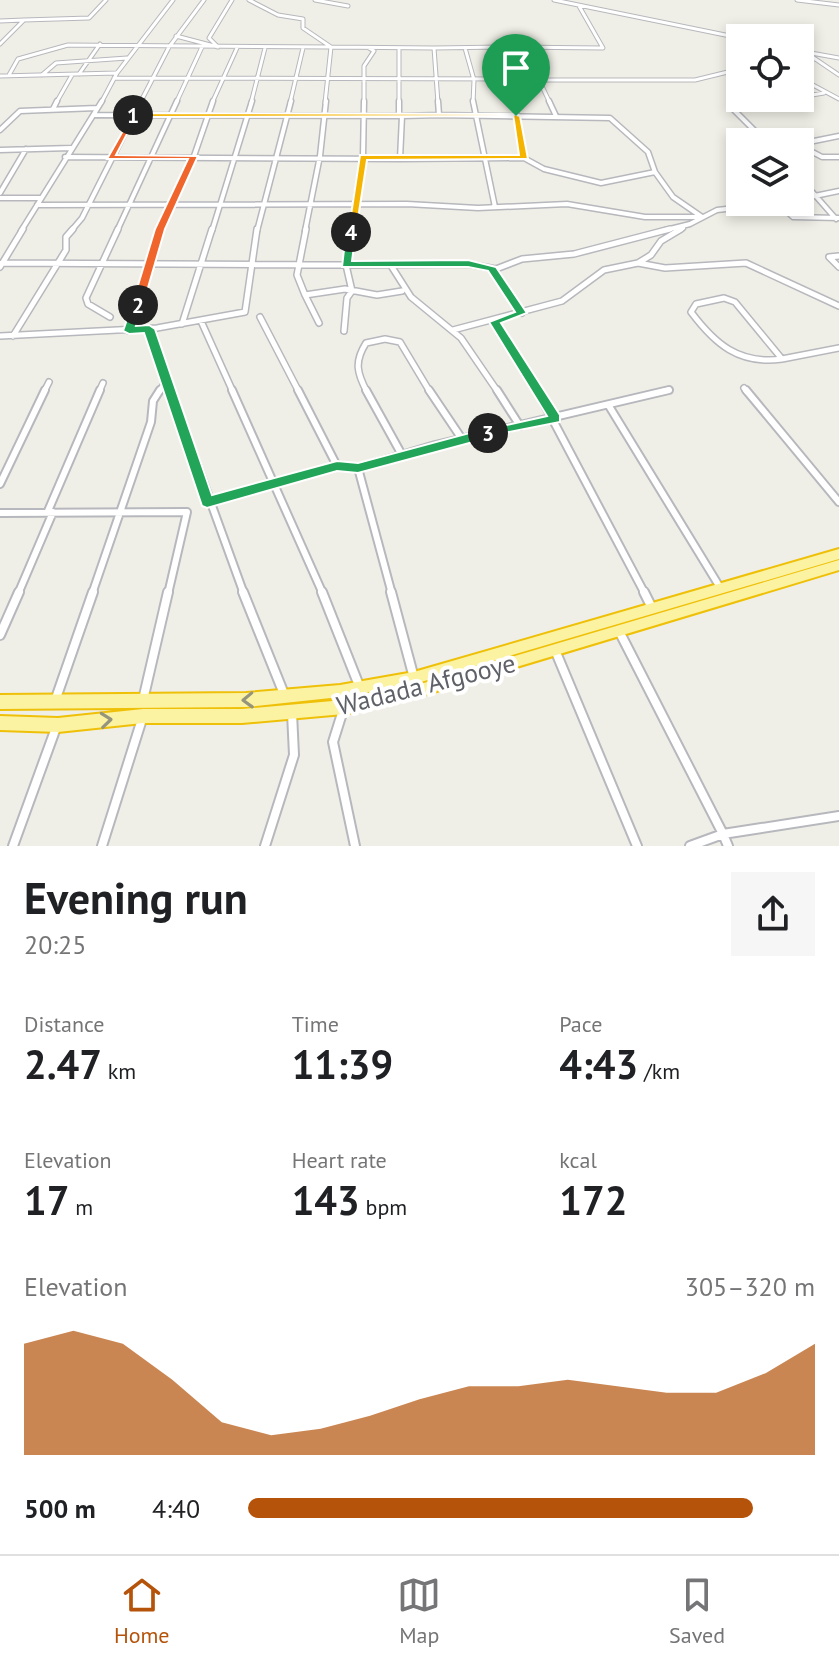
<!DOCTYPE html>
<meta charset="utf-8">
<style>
body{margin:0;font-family:"PT Sans",sans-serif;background:#f6f6f6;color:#202124;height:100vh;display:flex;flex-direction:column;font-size:30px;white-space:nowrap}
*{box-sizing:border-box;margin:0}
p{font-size:26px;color:#757577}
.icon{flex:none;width:44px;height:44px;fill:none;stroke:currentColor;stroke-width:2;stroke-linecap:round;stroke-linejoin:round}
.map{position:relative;height:846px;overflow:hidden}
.side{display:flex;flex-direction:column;background:#fff;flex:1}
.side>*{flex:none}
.controls{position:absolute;left:726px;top:24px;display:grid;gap:16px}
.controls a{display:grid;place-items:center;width:88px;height:88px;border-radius:0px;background:#fff;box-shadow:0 4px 12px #0003;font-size:40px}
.pin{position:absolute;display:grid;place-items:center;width:68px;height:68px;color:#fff;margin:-82px -34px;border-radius:50% 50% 50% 0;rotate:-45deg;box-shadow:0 0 8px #0007}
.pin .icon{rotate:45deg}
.km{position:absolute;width:40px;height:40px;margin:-20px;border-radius:50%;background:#222;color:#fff;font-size:22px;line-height:40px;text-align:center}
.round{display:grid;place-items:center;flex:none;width:84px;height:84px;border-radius:0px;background:#f6f6f6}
.head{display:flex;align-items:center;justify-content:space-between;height:136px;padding:0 24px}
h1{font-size:44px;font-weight:700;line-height:60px}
.stats{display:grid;grid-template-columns:repeat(3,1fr);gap:12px;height:136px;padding:8px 24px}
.stats div{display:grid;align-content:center}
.stats b{font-size:40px;font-weight:700}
.stats small{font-size:22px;font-weight:400}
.stats p{font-size:22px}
.chart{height:224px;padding:16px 24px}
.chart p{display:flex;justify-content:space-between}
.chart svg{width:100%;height:144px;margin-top:8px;fill:#b45309;opacity:.7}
ul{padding:0 24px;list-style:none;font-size:26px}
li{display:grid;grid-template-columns:128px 96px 1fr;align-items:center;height:60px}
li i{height:20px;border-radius:10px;background:#b45309}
.dock{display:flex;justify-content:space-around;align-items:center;height:112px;border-top:2px solid #e0e0e0;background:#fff;font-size:22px;color:#757577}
.dock a{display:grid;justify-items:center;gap:4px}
.dock .active{color:#b45309}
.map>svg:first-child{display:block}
</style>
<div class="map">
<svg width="839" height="846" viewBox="0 0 839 846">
<rect width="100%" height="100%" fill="#f0efe7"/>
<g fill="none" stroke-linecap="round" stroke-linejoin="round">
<g stroke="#b7b8bd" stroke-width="5">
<path id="minor-far4" d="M 249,0 L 278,15 L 303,19 L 303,28 L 331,47 L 434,48 L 438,103
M 315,0 L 348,6
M 554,0 L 740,38
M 797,0 L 839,5
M 0,21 L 24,20
M 176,36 L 218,47 L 209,38 L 232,0
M 0,44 L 24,20 L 89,18 L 106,0
M 502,47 L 603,48 L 579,6
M 399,48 L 399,103
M 465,48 L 474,80 L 473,103
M 800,51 L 839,58
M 805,52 L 839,75
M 800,62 L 814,59
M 79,74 L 100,44
M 9,75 L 18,59 L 68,45 L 331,47 L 325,103
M 42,75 L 56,63 L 127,58
M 0,76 L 116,73
M 114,78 L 510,79 L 502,47 L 434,48
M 800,78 L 839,99
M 539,80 L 695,80 L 740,69
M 800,97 L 824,93
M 56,103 L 72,75
M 101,103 L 117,73 L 173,0
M 140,103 L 169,47 L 204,0
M 176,103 L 202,47
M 212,103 L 237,48
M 251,103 L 265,48
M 290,103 L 303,48
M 364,103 L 364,66 L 374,51 L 369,48
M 514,103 L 510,79 L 539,80 L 550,103
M 763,103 L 794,98"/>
</g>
<g stroke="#b7b8bd" stroke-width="7">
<path id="minor-far3" d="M 399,101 L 399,116
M 438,101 L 439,115 L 402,116 L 400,159 L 524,158 L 544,169 L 601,183 L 655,172
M 473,101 L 495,207
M 514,101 L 524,158
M 549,101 L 556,116
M 732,108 L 775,101
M 732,108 L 766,142
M 53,109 L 57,101
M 95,115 L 402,116
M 439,115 L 610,118 L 648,152 L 655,172 L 673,197 L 702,217
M 0,130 L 20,111 L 97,108
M 839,136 L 804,143 L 803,147 L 822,157 L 839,157
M 0,150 L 71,148
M 740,154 L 734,157 L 740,164
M 65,157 L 400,159
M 800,178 L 836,219
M 0,193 L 26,149
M 0,198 L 41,198
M 800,199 L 839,191
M 777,202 L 793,217 L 839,218
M 37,205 L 407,204 L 478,208 L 567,204 L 645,217 L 702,217
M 21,231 L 102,101
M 71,231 L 82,218 L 141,101
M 117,231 L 177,101
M 159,231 L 194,156 L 213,101
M 212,231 L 252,101
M 257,231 L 291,101
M 305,231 L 320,156 L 326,101
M 351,231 L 363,157 L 364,101
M 662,231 L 690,224 L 717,210 L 789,202
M 678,231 L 683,228"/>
</g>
<g stroke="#b7b8bd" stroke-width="8">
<path id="minor-far2" d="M 839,256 L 829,257 L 839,267
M 2,263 L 346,265 L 352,229
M 638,263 L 665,268 L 746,263 L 839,306
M 390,264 L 411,297 L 461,338 L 498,392
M 0,267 L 23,229
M 492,269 L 522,313
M 305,295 L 297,275 L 306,229
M 724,298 L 735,302 L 782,359 C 739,365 715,344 691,312 L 696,304 Z
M 110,317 L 88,304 L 86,298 L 118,229
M 260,317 L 299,392
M 201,321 L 233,392
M 494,322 L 538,392
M 319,323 L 305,295 L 345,289 L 377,295 L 402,291
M 182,324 L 212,229
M 149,329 L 170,392
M 453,330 L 562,301 L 604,270 L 638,263 L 651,255 L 661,241 L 681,229
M 129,331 L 160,229
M 344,331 L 347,298 L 352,291 L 346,265 L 468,264 L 496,269 L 522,259 L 574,254 L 670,229
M 0,336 L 157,328 L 245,312 L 257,229
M 13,336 L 66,250 L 66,237 L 73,229
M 782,359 L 839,348
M 744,388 L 747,392
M 44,392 L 49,382
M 99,392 L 103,383
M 159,392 L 166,381
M 367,392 C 357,373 354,362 366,343 L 385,339 L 400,342 L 430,392
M 661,392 L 669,390"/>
</g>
<g stroke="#b7b8bd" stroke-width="10">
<path id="minor-far1" d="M 170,390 L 244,594
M 232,390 L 323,594
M 298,390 L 337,466
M 366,390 L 402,455
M 429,390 L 462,439
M 497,390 L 520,426
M 537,390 L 645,594
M 746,390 L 839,502
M 609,406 L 721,589
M 358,468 L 392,594
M 0,484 L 45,390
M 207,502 L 337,466 L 358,468 L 435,445 L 669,390
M 48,511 L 100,390
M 0,513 L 187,512 L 168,594
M 18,594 L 53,512
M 92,594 L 151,422 L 153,401 L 160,390"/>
</g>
<g stroke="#b7b8bd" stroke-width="12">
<path id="minor" d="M 243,592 L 284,694
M 322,592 L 360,688
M 391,592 L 414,678
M 644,592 L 652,608
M 619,631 L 723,834 L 839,816
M 0,635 L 19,592
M 555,650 L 637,846
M 143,700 L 168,592
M 55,701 L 93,592
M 344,707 L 333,742 L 355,846
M 13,846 L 57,725
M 102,846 L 143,716
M 265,846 L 294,755 L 292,713
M 690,846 L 723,834 L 728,846"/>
</g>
<g stroke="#efc008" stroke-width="4">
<path id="trunk" d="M 839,549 L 839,559 L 414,684 L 340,697 L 246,707 L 0,709 L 0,695 L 246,693 L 340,685 L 414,672 Z
M 839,560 L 839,570 L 417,697 L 344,714 L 242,723 L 143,723 L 58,732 L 0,730 L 0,716 L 58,718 L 143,709 L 242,709 L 344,700 L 417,685 Z"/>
</g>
<use href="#minor-far4" stroke="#fff" stroke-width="3"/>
<use href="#minor-far3" stroke="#fff" stroke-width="4"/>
<use href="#minor-far2" stroke="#fff" stroke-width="5"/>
<use href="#minor-far1" stroke="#fff" stroke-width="6"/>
<use href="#minor" stroke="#fff" stroke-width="8"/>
<use href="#trunk" fill="#fbf2a2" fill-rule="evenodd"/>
</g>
<defs><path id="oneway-chevron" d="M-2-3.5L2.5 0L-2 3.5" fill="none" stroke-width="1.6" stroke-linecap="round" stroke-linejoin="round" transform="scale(2)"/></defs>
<g stroke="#95947c">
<use href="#oneway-chevron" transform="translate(248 700) rotate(178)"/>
<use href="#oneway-chevron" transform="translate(106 720) rotate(-6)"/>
</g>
<path fill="#f5b400" stroke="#fff" stroke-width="2" d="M 130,113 L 516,114 L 520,116 L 133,117 Z"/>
<path fill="#f0652b" stroke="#fff" stroke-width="2" d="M 133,113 L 137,115 L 116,155 L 198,156 L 165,229 L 143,305 L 138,309 L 132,305 L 155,229 L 188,159 L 107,159 Z"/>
<path fill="#22a559" stroke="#fff" stroke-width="2" d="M 138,302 L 143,305 L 136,326 L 149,325 L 155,329 L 212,495 L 337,461 L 358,463 L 488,428 L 495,433 L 488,438 L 358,473 L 337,471 L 207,508 L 202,506 L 144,333 L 129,334 L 123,331 L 132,305 Z"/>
<path fill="#22a559" stroke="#fff" stroke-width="2" d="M 351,229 L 356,232 L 352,261 L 468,260 L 496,267 L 527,313 L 501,323 L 560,415 L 560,422 L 484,437 L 484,430 L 547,416 L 489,322 L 515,312 L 488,271 L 468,267 L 342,267 L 346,232 Z"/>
<path fill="#f5b400" stroke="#fff" stroke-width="2" d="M 513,114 L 520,116 L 528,159 L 367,160 L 356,232 L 348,235 L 360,155 L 519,155 Z"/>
<g text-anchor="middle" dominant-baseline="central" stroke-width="8" stroke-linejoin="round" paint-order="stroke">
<g font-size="26" fill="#5e6167" stroke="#fff">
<text transform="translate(426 684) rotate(-14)">Wadada Afgooye</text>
</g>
</g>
</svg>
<div class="controls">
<a><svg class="icon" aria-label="locate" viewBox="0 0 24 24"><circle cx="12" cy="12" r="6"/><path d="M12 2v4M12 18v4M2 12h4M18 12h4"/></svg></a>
<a><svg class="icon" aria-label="layers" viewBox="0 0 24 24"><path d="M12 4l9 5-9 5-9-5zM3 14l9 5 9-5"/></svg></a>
</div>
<div class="pin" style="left:516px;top:116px;background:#1e9e55"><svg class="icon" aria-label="arrive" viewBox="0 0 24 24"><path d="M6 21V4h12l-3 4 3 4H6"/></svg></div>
<b class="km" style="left:133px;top:115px">1</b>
<b class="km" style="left:138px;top:305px">2</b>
<b class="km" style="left:488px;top:433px">3</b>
<b class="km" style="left:351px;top:232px">4</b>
</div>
<section class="side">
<div class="head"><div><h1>Evening run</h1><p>20:25</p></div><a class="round"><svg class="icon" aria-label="share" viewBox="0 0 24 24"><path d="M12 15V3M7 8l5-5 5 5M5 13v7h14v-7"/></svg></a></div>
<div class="stats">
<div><p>Distance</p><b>2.47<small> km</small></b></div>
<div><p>Time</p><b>11:39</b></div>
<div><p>Pace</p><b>4:43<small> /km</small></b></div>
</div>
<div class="stats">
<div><p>Elevation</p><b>17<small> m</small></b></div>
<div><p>Heart rate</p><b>143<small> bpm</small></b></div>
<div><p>kcal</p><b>172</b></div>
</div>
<div class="chart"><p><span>Elevation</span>305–320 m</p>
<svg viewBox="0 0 160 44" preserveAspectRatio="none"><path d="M0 44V10L10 6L20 10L30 21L40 34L50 38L60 36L70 32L80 27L90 23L100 23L110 21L120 23L130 25L140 25L150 19L160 10V44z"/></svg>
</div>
<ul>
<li><b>500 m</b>4:40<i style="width:89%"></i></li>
</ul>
</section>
<nav class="dock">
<a class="active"><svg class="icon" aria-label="home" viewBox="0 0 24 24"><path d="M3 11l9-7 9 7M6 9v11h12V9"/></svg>Home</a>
<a><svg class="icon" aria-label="map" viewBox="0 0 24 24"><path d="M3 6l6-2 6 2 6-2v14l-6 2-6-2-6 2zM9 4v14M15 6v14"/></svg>Map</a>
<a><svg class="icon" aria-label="saved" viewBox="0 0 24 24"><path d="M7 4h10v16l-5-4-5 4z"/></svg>Saved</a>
</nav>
